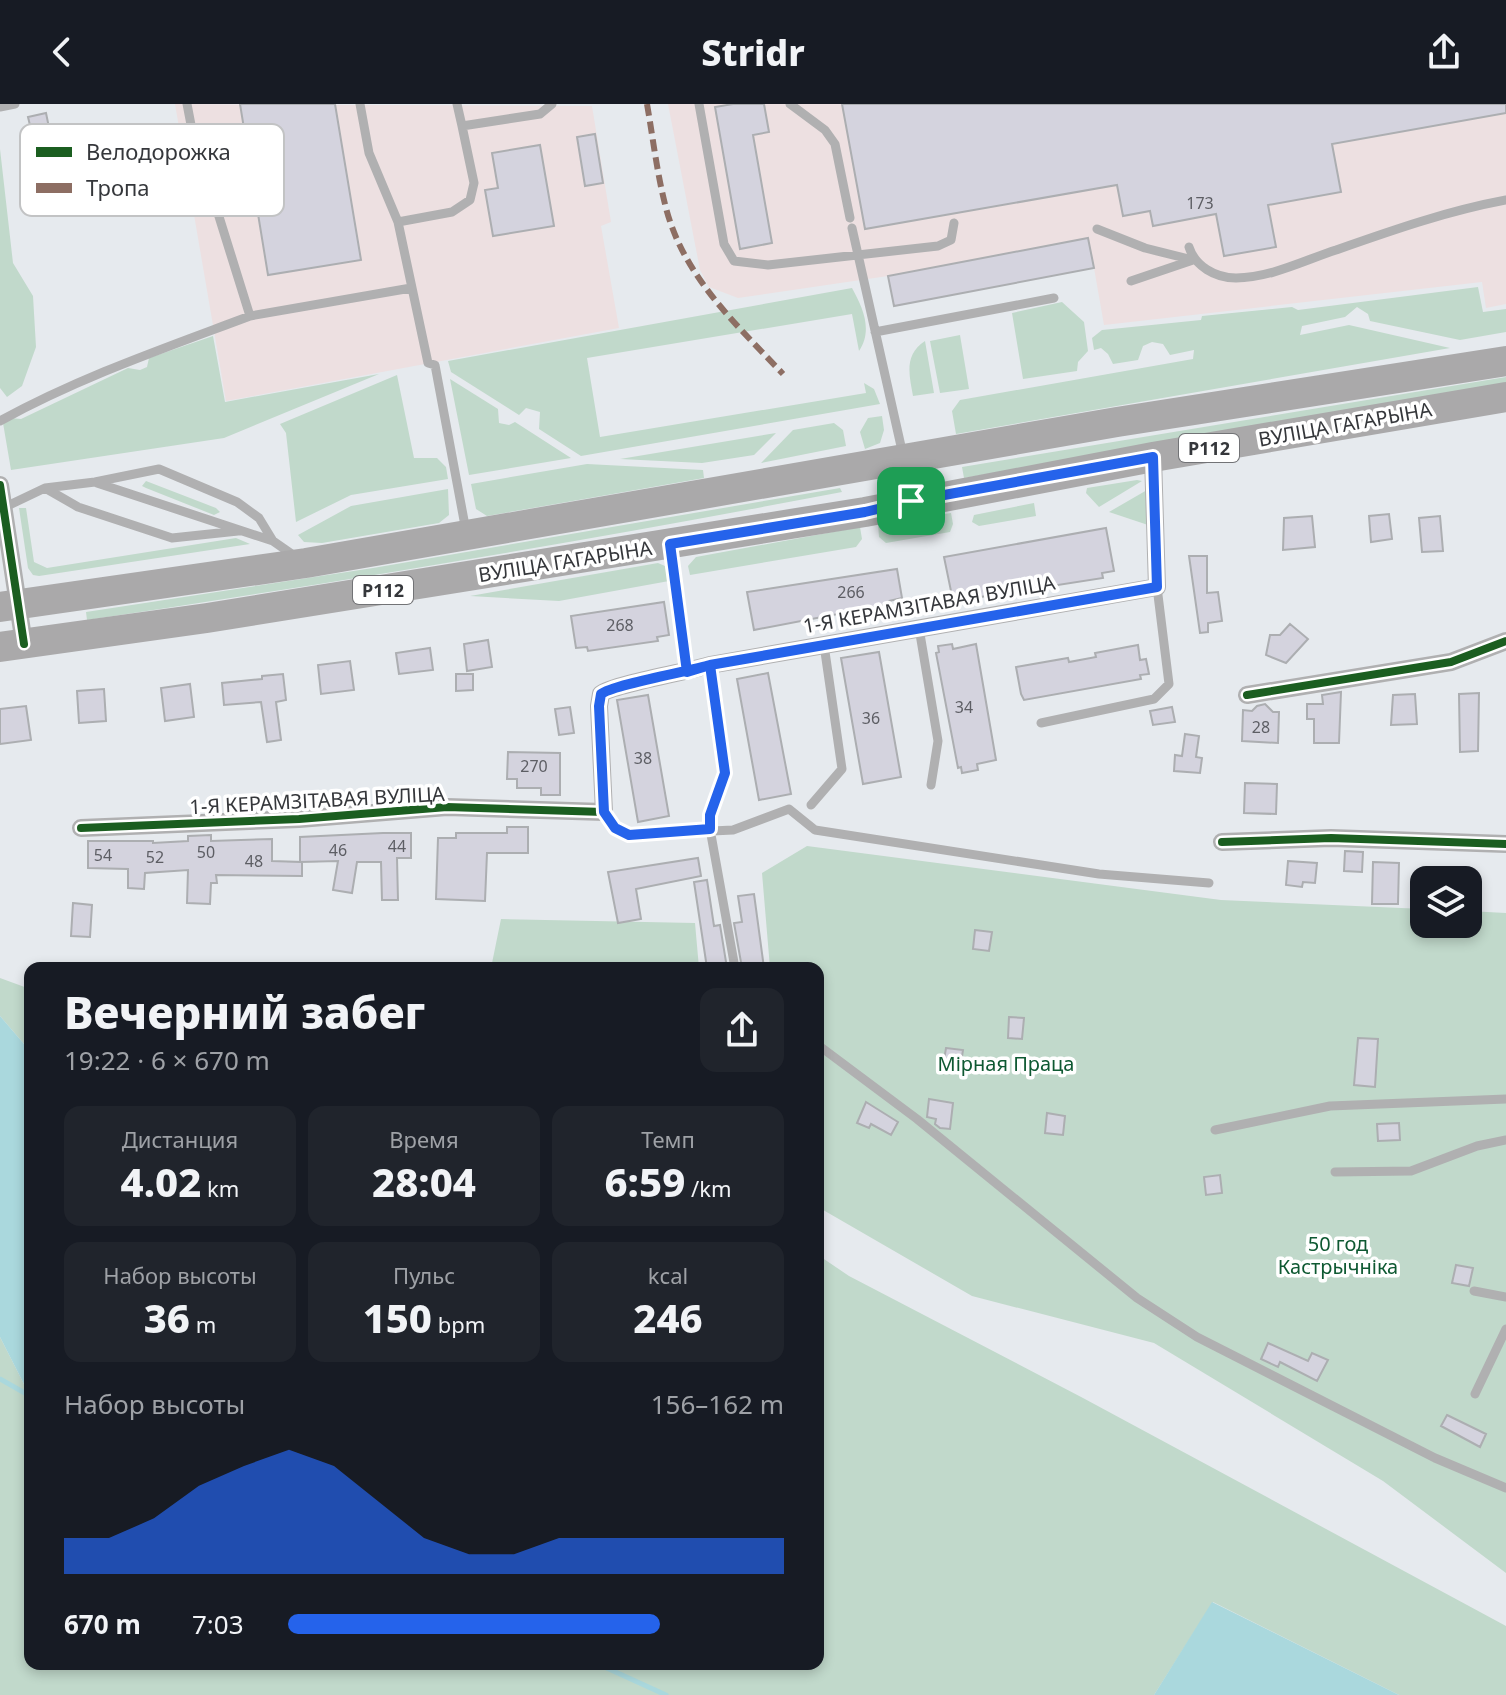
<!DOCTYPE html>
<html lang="ru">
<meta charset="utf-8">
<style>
body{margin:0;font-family:"Noto Sans",sans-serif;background:#20242c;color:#f1f3f6;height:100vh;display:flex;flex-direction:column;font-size:30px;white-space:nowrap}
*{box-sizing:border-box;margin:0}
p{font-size:26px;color:#9ea1a6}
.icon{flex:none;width:44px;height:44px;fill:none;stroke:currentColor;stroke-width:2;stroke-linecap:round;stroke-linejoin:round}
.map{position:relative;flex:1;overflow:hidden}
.sheet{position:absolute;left:24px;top:858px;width:800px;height:708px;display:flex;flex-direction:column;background:#171b24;border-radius:16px;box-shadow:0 4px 12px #0003}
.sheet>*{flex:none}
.buttons{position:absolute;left:1410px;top:762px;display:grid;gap:16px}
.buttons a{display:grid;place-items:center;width:72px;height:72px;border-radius:16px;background:#171b24;box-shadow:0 4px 12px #0003;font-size:40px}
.pin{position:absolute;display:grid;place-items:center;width:68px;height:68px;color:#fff;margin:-34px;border-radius:16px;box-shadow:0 4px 12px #0006}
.round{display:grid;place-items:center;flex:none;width:84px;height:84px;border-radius:16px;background:#20242c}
.summary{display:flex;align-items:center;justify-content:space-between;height:136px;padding:0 40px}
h1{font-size:44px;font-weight:800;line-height:60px}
.stats{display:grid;grid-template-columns:repeat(3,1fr);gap:12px;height:136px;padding:8px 40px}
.stats div{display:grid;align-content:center;border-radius:16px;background:#20242c;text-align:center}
.stats b{font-size:40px;font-weight:800}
.stats small{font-size:22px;font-weight:400}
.stats p{font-size:22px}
.chart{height:224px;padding:16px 40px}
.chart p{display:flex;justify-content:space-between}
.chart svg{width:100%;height:144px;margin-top:8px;fill:#2563eb;opacity:.7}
ul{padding:0 40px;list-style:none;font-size:26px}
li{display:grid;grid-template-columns:128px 96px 1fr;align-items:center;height:60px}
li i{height:20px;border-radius:10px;background:#2563eb}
header{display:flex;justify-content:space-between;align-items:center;height:104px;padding:0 40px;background:#171b24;font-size:36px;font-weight:800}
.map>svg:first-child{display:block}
</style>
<header><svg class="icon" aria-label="back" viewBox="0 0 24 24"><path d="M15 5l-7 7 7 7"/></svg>Stridr<svg class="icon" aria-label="share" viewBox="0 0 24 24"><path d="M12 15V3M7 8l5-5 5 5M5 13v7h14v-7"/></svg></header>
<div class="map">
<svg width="1506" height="1591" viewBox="0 0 1506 1591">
<rect width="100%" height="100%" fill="#e6eaee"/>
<path fill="#ede0e1" d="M 175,0 L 592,2 L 611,118 L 601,122 L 619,224 L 226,297 Z
M 668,0 L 1506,0 L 1506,200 L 1486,204 L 1482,178 L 1104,221 L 1094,164 L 894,202 L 888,172 L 738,194 L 709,183 L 700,166 Z"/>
<path fill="#c1d9cb" d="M 0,45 L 13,159 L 33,192 L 36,243 L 22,282 L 7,293 L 0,284 Z
M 1478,183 L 1483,208 L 1506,205 L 1506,228 L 1460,236 L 1370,217 L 1368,210 L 1357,203 L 1345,213 L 1302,222 L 1300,231 L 1349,221 L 1450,244 L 956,330 L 952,307 L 960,296 L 1193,255 L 1194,246 L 1170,251 L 1163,240 L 1152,238 L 1143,242 L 1138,256 L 1113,260 L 1108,250 L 1101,244 L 1094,246 L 1092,234 L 1102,226 L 1201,216 L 1202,212 L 1292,203 L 1298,206 Z
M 852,184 C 863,204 873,226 859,247 L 852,210 L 587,254 L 600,333 L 866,289 L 864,279 L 874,285 L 880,300 L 581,352 L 539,325 L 540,308 L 526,304 L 519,311 L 451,268 L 448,257 Z
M 1062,198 L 1084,218 L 1088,247 L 1078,258 L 1077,267 L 1023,275 L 1012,209 Z
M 960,231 L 969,285 L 940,289 L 930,237 Z
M 213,232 L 225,298 L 379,270 L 224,334 L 11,366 L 3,319 L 10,314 L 21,315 L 128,264 L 140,266 L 147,263 L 149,254 Z
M 925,237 L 934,289 L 913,292 C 909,270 904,251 925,237 Z
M 397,271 L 414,354 L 437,354 L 446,363 L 448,375 L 351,391 L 296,418 L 286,329 L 280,320 Z
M 1506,273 L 1506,282 L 964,374 L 962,363 Z
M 450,275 L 498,305 L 499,319 L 509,321 L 515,318 L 571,354 L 469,371 Z
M 882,312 L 884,326 L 880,339 L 865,345 L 860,328 L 868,314 Z
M 834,319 L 843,326 L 846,342 L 761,359 L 793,326 Z
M 776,329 L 754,351 L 702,359 L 620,355 Z
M 587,360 L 703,366 L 704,374 L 487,412 L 476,405 L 471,380 Z
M 1137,376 L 1142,377 L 1099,403 L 1086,389 L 1087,384 Z
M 146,377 L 216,404 L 220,408 L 214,411 L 146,384 L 142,382 Z
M 840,384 L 842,388 C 591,436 340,478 87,516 L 86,508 L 373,464 Z
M 448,385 L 449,411 L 439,419 L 322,439 L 304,438 L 298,431 L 351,402 Z
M 1147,386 L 1148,421 L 1109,408 Z
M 1034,399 L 1036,412 L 979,422 L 972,418 L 974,411 Z
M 19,404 L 26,404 L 34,458 L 47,464 L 236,434 L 250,440 L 39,472 L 33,471 L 28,464 Z
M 951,409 L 953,420 L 950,428 L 886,439 L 879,433 L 878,420 Z
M 860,423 L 862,435 L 856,443 L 690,471 L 688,462 L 696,453 Z
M 658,459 L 665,462 L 669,477 L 559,497 L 470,492 Z
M 807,742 L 1221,796 L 1424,805 L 1424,820 L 1468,820 L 1468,807 L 1506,809 L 1506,1469 L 1383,1377 L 1154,1239 L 972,1192 L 818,1103 L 818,864 L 770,864 L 762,769 Z
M 501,815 L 695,819 L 699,864 L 491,864 Z
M 0,874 L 30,885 L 30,947 L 0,912 Z
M 818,1151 L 849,1172 L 1083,1294 L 1506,1522 L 1506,1591 L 1399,1591 L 1213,1498 L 1154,1591 L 0,1591 L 0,1233 L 30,1292 L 30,1560 L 818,1560 Z"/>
<path fill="#aad8dd" d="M 0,912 L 30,947 L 30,1292 L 0,1233 Z
M 1212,1498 L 1399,1591 L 1154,1591 Z"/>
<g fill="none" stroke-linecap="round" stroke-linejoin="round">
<path stroke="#aad8dd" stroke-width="5" d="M 0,1275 L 30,1292
M 598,1560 L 666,1591"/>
</g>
<path fill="#d4d3de" stroke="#acaeb1" stroke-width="2" d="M 240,0 L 335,0 L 361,156 L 268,171 Z
M 733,0 L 764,0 L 769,28 L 753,31 L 772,139 L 740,145 L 715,3 Z
M 842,0 L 1506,0 L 1506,9 L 1332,40 L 1341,88 L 1268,101 L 1276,143 L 1224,152 L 1216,110 L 1153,122 L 1150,107 L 1123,112 L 1117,81 L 865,125 Z
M 46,9 L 53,43 L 36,46 L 28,13 Z
M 595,30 L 603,79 L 585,82 L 577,33 Z
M 540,41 L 554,122 L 493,132 L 485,86 L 498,84 L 492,49 Z
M 1088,134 L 1094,164 L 894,202 L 888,172 Z
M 1389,410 L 1392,435 L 1371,438 L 1369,412 Z
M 1312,412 L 1315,443 L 1283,446 L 1284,414 Z
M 1440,412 L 1443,447 L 1422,448 L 1419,414 Z
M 1106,424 L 1114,467 L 1102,469 L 1103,474 L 967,495 L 966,490 L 952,492 L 944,453 Z
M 1189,452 L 1207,452 L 1207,489 L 1218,488 L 1222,517 L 1208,519 L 1208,528 L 1200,529 Z
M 897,465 L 902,494 L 889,497 L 890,500 L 754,526 L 747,488 Z
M 664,498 L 669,531 L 657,533 L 658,537 L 588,547 L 587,543 L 576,544 L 571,512 Z
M 1290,520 L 1308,535 L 1286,559 L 1266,551 L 1270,531 L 1280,531 Z
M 488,536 L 492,563 L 467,567 L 464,540 Z
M 952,540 L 953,545 L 976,540 L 996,656 L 977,660 L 978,666 L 962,669 L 961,663 L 958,664 L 936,549 L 939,548 L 938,542 Z
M 1138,541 L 1140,556 L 1146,555 L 1149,570 L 1140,571 L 1141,575 L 1024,596 L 1021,590 L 1016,563 L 1068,554 L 1069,558 L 1096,553 L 1095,549 Z
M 430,544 L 433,566 L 399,570 L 396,549 Z
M 879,548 L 901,673 L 863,680 L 841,554 Z
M 350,557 L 354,586 L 321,590 L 318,561 Z
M 768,569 L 791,690 L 759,696 L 737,575 Z
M 283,570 L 286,596 L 276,598 L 281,636 L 267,638 L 261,598 L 224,601 L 222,579 L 262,575 L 262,572 Z
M 456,570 L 473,570 L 473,586 L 456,587 Z
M 190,580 L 194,613 L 165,617 L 161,584 Z
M 104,585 L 106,617 L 79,619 L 77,587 Z
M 1341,588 L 1339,639 L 1314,639 L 1314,615 L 1307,615 L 1307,600 L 1323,600 L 1322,591 Z
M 1479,589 L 1478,647 L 1460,648 L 1459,590 Z
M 1415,590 L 1417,620 L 1391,621 L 1393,591 Z
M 648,591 L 669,712 L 638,718 L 617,596 Z
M 1265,600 L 1273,608 L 1279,608 L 1278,639 L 1242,637 L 1243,606 L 1252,607 L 1257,602 Z
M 26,602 L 31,636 L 0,640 L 0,605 Z
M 570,603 L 574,629 L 559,631 L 555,605 Z
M 1172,603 L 1175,618 L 1153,621 L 1150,607 Z
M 1185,630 L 1199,632 L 1196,653 L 1202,654 L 1200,669 L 1174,667 L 1175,651 L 1182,652 Z
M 508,648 L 560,649 L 560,691 L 541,691 L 541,684 L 517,684 L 517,675 L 507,675 Z
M 1245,679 L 1277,680 L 1276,710 L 1244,709 Z
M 507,723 L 528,723 L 528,749 L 487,749 L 485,797 L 436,795 L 438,734 L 456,734 L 456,729 L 507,729 Z
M 383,729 L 411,729 L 411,754 L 397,754 L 398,796 L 382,796 L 381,758 L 357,758 L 352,789 L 333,786 L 338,757 L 300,758 L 300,733 Z
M 211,731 L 211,737 L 272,735 L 272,757 L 302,758 L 302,772 L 216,771 L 217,779 L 211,779 L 210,800 L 187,799 L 188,766 L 145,769 L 144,785 L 128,784 L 128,765 L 88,764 L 88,737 L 153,737 L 153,739 L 188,737 L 188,732 Z
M 1345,747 L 1363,748 L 1362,768 L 1344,767 Z
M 698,754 L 701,772 L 636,785 L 641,815 L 618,819 L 608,768 Z
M 1288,757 L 1317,759 L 1315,779 L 1303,778 L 1302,783 L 1286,781 Z
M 1373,758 L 1399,759 L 1398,800 L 1372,800 Z
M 707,776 L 714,822 L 720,821 L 727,864 L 707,864 L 694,778 Z
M 754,790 L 764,864 L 742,864 L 734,819 L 742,818 L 738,792 Z
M 73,799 L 92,801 L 90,833 L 71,832 Z
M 975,826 L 992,828 L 989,847 L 973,845 Z
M 1009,913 L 1024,914 L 1022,935 L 1008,934 Z
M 1358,934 L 1378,935 L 1375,983 L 1354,981 Z
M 946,944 L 963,946 L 960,965 L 943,962 Z
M 929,995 L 953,999 L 950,1025 L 940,1024 L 935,1020 L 936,1015 L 927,1013 Z
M 866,998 L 898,1018 L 891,1031 L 871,1020 L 869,1024 L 857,1019 Z
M 1047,1009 L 1065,1012 L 1063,1031 L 1045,1029 Z
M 1399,1019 L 1400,1036 L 1378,1037 L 1377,1020 Z
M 1220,1071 L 1222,1089 L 1206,1091 L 1204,1073 Z
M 1456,1161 L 1473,1164 L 1469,1182 L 1452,1179 Z
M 1268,1239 L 1308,1257 L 1312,1249 L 1328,1256 L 1317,1277 L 1280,1258 L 1278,1263 L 1261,1255 Z
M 1447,1311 L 1486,1330 L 1480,1343 L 1441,1322 Z"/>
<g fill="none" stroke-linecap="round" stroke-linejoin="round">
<path stroke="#b0b0b1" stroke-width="9" d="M 187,0 L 192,26 L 250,212 L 411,184
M 360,0 L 369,49 L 398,118 L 428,259 L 435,261 L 466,427
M 457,0 L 462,22
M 699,0 L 724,140 L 734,157 L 768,161 L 938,142 L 951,136 L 954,119
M 790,0 L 825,26 L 835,40 L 850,114
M 0,3 L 15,0
M 398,118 L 452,108 L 470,96 L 474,79 L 462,22 L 540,10 L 552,0
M 852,124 L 903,351
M 1097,125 L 1145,144 L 1193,156 L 1131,177
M 1189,143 C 1195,162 1215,174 1236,174 C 1270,174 1305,156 1336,146 C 1393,126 1447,107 1506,96
M 875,228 L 1054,194
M 0,317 C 80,273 165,244 250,212
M 97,379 L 273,437
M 45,384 L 78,403 L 172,434 L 238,427
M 3,404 L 45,384 L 95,378 L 159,365 L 237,398 L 259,414 L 273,437 L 296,453
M 671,444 L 687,568
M 919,524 L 938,637 L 931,681
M 710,561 L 725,669 L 710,711 L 710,725 L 735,864
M 1041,619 L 1154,595 L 1169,580 L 1157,483
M 811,701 L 842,665 L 824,541
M 604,708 L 615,724 L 629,731 L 733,726 L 789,705 L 815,726 L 1099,770 L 1209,779
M 818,941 L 917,1015 L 1137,1194 L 1197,1233 L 1435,1354 L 1506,1384
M 1215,1026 L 1330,1002 L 1506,995
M 1335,1068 L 1411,1067 L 1477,1042 L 1506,1036
M 1474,1187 L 1506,1193
M 1475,1290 L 1506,1225"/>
<path stroke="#b0b0b1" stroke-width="18" d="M 904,355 L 911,397
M 0,381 L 24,540
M 1247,591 L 1451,558 L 1506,537
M 81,724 L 299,715 L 447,703 L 604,708 L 599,602 L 601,590 C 611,581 690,567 710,561 L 1157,483 L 1153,353
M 1222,738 L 1331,734 L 1506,740"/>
<path stroke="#aaa9aa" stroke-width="30" d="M 0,503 L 306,459 L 1117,318 L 1506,257
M 0,543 L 207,514 L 865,408 L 1153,353 L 1506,293"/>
<path stroke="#8d6e63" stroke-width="6" stroke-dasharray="12 6" stroke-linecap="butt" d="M 647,0 C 653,34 657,70 666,104 C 684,173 736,220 783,270"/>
<g stroke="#fff" stroke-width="13">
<path id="cycleway" d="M 0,381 L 24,540
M 1247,591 L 1451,558 L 1506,537
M 81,724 L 299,715 L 447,703 L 604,708 L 599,602 L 601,590 C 611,581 690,567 710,561 L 1157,483 L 1153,353
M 1222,738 L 1331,734 L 1506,740"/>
</g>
<use href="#cycleway" stroke="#1b5e20" stroke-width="8"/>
</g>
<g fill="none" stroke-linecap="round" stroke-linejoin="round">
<g stroke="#fff" stroke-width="16">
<path id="route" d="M 911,397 L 865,408 L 670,440 L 687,568 L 710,561 L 725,669 L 710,711 L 710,725 L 629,731 L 615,724 L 604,708 L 599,602 L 601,590 C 611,581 690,567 710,561 L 1157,483 L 1153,353 L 911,397"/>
</g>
<use href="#route" stroke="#2563eb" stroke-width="10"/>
</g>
<g text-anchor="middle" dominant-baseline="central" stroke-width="7" stroke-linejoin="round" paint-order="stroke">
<g font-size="16" fill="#5d5e64">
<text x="1200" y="99">173</text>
<text x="851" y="488">266</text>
<text x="620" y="521">268</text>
<text x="964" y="603">34</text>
<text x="871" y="614">36</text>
<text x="1261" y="623">28</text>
<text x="643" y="654">38</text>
<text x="534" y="662">270</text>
<text x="397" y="742">44</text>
<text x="338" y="746">46</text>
<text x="206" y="748">50</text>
<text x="103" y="751">54</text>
<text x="155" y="753">52</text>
<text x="254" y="757">48</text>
</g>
<g fill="#fff" stroke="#727376" stroke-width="2">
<rect x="1179" y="330" width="60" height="28" rx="6"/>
<rect x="353" y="472" width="60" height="28" rx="6"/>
</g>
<g font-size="18" font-weight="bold" fill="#35373b">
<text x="1209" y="344">Р112</text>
<text x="383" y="486">Р112</text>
</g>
<g font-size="20" fill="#35373b" stroke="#fff">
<text transform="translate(1345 320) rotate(-10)">ВУЛІЦА ГАГАРЫНА</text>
<text transform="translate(565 457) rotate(-9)">ВУЛІЦА ГАГАРЫНА</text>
<text transform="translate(929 500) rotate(-10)">1-Я КЕРАМЗІТАВАЯ ВУЛІЦА</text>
<text transform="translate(317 696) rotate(-3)">1-Я КЕРАМЗІТАВАЯ ВУЛІЦА</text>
</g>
<g font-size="20" fill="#0e5932" stroke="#fff">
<text x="1006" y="959">Мірная Праца</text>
<text x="1338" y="1139">50 год<tspan x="1338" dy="23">Кастрычніка</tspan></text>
</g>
</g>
<rect x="20" y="20" width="264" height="92" rx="12" fill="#fff" stroke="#c2c3c4" stroke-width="2"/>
<rect x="36" y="43" width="36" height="10" fill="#1b5e20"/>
<rect x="36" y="79" width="36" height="10" fill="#8d6e63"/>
<g font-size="22" fill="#35373b">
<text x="86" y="56">Велодорожка</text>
<text x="86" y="92">Тропа</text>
</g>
</svg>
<div class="buttons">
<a><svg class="icon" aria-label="layers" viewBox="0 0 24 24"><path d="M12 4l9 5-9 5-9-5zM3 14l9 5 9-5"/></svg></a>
</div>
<div class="pin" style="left:911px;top:397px;background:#1e9e55"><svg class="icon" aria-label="arrive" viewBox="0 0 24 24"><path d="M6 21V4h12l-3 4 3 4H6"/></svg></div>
<section class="sheet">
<div class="summary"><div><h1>Вечерний забег</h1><p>19:22 · 6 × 670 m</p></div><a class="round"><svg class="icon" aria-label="share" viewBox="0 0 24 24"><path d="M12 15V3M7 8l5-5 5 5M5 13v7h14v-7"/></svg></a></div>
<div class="stats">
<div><p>Дистанция</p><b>4.02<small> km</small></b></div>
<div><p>Время</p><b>28:04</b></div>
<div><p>Темп</p><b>6:59<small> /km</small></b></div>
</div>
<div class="stats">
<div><p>Набор высоты</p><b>36<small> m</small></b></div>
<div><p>Пульс</p><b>150<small> bpm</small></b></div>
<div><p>kcal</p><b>246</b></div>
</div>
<div class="chart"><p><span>Набор высоты</span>156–162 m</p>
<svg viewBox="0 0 160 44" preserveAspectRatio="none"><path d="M0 44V33L10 33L20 27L30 17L40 11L50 6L60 11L70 22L80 33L90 38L100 38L110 33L120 33L130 33L140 33L150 33L160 33V44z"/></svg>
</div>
<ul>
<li><b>670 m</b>7:03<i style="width:75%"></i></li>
</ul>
</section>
</div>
